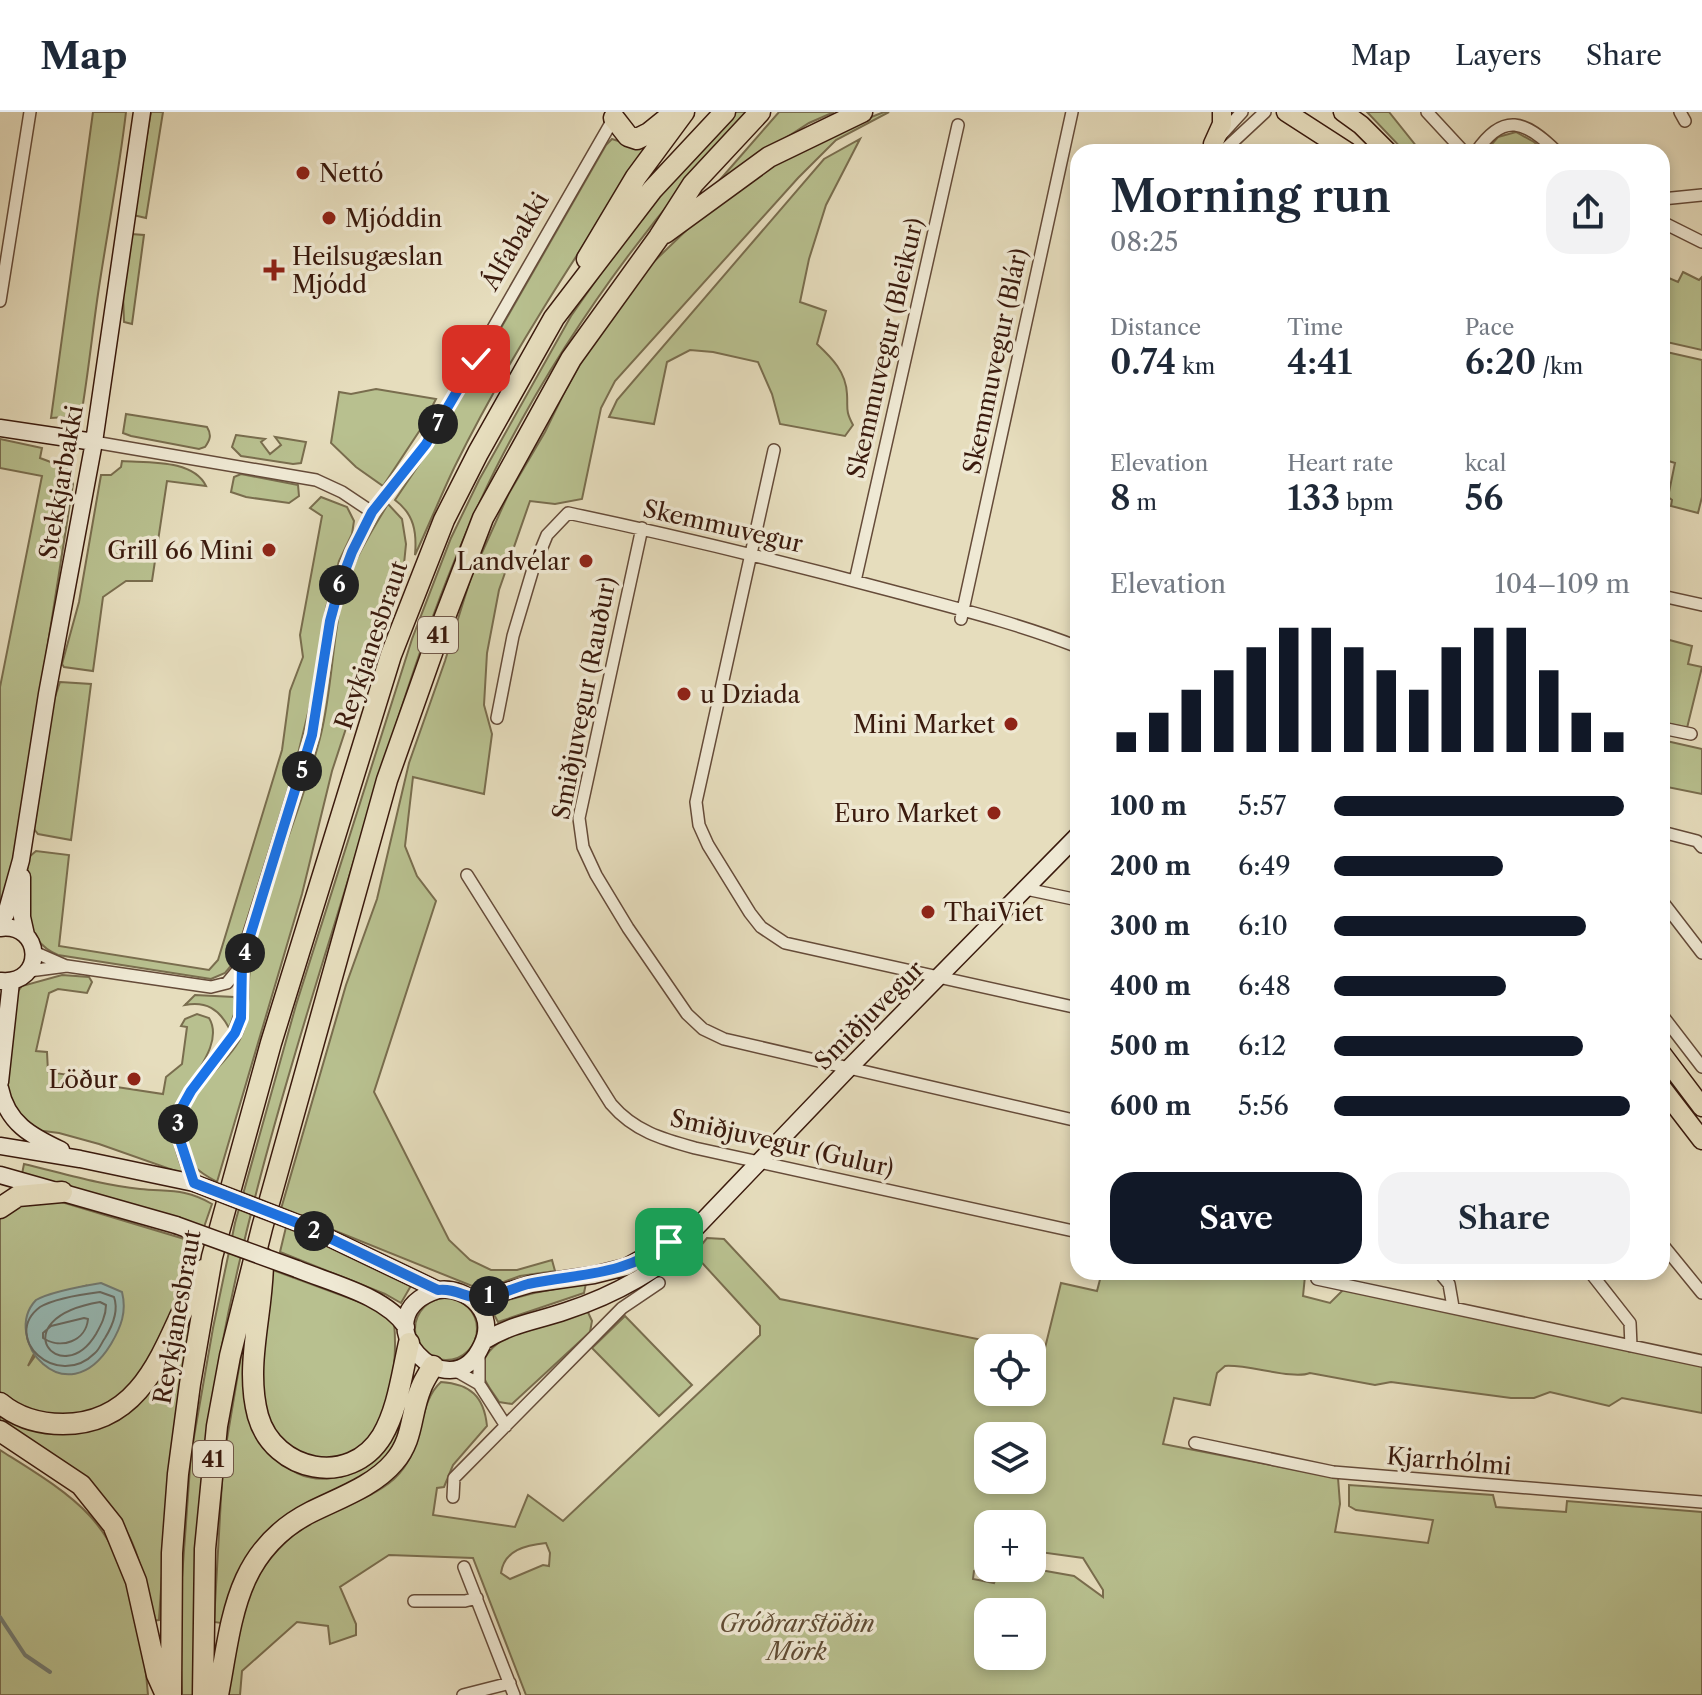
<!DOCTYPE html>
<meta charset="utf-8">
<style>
body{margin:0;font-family:"Libre Caslon Text",serif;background:#f2f2f3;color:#1f2937;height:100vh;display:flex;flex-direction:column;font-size:30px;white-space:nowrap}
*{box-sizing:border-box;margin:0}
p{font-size:26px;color:#747a83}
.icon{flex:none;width:44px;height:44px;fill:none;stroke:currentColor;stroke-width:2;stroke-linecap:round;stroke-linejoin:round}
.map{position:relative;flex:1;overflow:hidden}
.side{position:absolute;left:1070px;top:32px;width:600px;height:1136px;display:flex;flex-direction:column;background:#fff;border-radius:24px;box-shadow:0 4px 12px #0003}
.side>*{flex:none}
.tools{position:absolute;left:974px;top:1222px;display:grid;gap:16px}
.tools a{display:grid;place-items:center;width:72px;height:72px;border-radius:16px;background:#fff;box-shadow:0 4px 12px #0003;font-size:40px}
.pin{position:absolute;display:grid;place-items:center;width:68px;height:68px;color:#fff;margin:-34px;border-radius:16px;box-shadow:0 4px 12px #0006}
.km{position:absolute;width:40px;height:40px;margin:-20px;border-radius:50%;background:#222;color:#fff;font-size:22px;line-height:40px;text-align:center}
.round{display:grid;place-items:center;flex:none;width:84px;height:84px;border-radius:24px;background:#f2f2f3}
.headline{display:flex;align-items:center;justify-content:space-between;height:136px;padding:0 40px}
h1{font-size:44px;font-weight:600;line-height:60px}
.metrics{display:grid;grid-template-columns:repeat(3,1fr);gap:12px;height:136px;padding:8px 40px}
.metrics div{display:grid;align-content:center}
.metrics b{font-size:34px;font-weight:600}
.metrics small{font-size:22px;font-weight:400}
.metrics p{font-size:22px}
.chart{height:224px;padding:16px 40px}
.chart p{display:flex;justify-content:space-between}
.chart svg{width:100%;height:144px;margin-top:8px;stroke:#111827;stroke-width:6}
.button{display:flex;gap:16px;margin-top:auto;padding:16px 40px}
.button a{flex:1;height:92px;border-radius:24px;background:#111827;color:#fff;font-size:32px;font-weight:600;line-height:92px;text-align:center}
.button a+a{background:#f2f2f3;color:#1f2937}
ul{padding:0 40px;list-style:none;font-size:26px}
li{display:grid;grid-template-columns:128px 96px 1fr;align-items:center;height:60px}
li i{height:20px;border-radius:10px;background:#111827}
header{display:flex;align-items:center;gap:48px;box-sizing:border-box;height:112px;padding:0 40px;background:#fff;border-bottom:2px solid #e0e1e3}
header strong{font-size:38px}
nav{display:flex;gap:44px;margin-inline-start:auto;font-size:28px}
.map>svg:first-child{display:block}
</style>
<header>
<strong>Map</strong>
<nav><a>Map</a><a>Layers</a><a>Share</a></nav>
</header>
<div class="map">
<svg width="1702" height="1583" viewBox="0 0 1702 1583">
<rect width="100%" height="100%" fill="#e6ddbd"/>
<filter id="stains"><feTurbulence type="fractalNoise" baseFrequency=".0025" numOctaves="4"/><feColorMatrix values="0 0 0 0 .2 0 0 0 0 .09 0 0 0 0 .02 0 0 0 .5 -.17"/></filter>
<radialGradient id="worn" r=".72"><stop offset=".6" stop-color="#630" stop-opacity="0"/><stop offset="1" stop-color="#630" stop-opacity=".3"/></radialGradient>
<path fill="#b8c08f" stroke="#796d4e" stroke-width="2" fill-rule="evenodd" d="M 93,0 L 126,0 C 119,61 107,121 98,182 C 92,223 88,264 81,304 L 77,308 L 67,305 L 51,306 Z
M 151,0 L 163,0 L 146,106 L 133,103 Z
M 734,0 L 750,0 C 648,107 563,224 496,356 C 424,501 381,663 333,817 C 282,981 232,1147 208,1317 C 196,1405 193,1494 194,1583 L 182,1583 L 179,1507 L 191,1342 L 213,1216 L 235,1111 L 296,893 L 412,527 L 451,426 L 479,368 L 571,204 L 641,104 Z
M 779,0 L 834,0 L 809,11 L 718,70 Z
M 884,0 L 889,0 L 836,28 L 798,66 L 615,269 L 601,296 L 582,387 L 555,392 L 530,389 L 499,478 L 487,541 L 484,593 L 492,622 L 484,682 L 413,665 L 405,734 L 417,764 L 436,789 L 374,980 L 449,1128 L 470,1148 L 491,1158 L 517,1158 L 552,1148 L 555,1159 L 520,1164 L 482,1178 L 281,1097 L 346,873 L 377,787 L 409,651 L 445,549 L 471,465 L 508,383 L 545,320 L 563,283 L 584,245 L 640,163 L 697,108 L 757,62 L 828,22 Z
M 1367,0 L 1389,0 L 1421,40 L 1405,40 Z
M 1516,20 L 1534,30 L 1545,40 L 1502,40 L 1495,37 L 1493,40 L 1485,40 L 1498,25 Z
M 612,27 L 637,35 L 650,32 C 581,136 510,242 455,354 C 441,383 429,413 415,443 C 417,420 414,402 395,388 L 443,317 L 606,33 Z
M 860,27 L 826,93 L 809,147 L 800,190 L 826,199 L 817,232 C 832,246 846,260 847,282 C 848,297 845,298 853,313 L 845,324 L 780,312 L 772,282 L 758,250 L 713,240 L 690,238 L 667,250 L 654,312 L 609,305 L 617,288 L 824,47 Z
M 131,122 L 144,123 L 132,212 L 124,210 L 123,182 Z
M 1683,160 L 1699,168 L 1702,165 L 1702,238 L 1662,229 L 1662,163 L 1678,170 Z
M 1662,239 L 1702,248 L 1702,385 L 1698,401 L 1671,394 L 1672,388 L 1668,385 L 1675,351 L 1662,347 Z
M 376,277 L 436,287 L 420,318 L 383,374 L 356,355 L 331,331 L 339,280 L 351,282 Z
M 126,302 L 207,315 C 212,323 210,328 205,335 L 199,337 L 131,324 L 123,321 Z
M 236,323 L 265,327 L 261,330 L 270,342 L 281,333 L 275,325 L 306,330 L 301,351 L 293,352 L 241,344 L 232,335 Z
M 0,327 L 42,336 L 40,346 L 67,356 L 73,372 L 12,761 L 0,798 L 0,575 L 42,364 L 0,356 Z
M 122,349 C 148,351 193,347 206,374 L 167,369 L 152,469 L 126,469 L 103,485 L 93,559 L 64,555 L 62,552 L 79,490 L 101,363 L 111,363 L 121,355 Z
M 241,362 L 298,373 L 299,384 L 289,391 L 246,385 L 231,380 L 234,365 Z
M 321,385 L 347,395 L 354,409 L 352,422 L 339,449 L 326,496 L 312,585 L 295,654 L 235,849 L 225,861 L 211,867 L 58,843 C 19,827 24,781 29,745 L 36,739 L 69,743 L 59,834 L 209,858 L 218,848 L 282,638 L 290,579 L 303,545 L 300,523 L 322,404 L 310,396 Z
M 388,392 L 402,407 L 406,432 L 404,452 L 375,528 L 332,659 L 302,782 L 217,1070 C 197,1059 189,1054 185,1030 C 176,973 240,953 246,909 C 250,885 247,861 253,837 C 270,764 303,695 321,622 C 331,581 332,538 340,496 C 347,458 368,425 388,392 Z
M 1662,526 L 1692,534 L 1688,552 L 1702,555 L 1687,616 L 1662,610 Z
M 60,570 L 91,572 L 71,728 L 38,722 L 34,717 L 53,591 Z
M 1662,628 L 1702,637 L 1702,682 L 1662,674 Z
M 62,863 L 89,865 L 92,870 L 87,881 L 58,877 L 49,881 L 36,939 L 47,940 L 48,960 L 90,966 L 90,971 L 163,982 L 166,965 L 182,952 L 187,915 L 181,914 L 185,907 L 197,902 L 209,906 C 228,937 174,980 172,1014 C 171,1029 179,1047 184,1062 L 99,1032 L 59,1021 L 36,1018 L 9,992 L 7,971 L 13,886 L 22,874 Z
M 195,883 L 234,885 L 237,894 L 229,916 C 219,897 206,889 185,893 Z
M 24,1052 C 62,1061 101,1073 140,1077 C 168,1080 185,1076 212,1092 L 204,1115 L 22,1062 Z
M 55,1088 L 201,1132 L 179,1193 L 134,1275 L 111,1293 L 79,1305 L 51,1306 L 0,1287 L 0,1105 L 17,1090 ZM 85,1174 L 28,1254 L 64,1180 Z
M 286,1115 L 295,1118 L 412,1172 L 401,1191 L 385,1182 L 280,1140 Z
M 707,1126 L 724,1127 L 780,1187 L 1022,1236 L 988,1236 L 988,1280 L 1032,1280 L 1032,1238 L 1044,1240 L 1061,1171 L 1097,1179 L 1102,1160 L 1283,1160 L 1305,1164 L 1303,1184 L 1330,1191 L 1344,1177 L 1702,1254 L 1702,1301 L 1622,1286 L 1609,1294 L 1550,1280 L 1534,1286 L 1511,1286 L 1391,1270 L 1375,1273 L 1310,1261 C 1292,1268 1248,1252 1225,1254 L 1217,1261 L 1210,1293 L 1174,1286 L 1163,1332 L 1338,1366 L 1340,1392 L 1335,1420 L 1428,1431 L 1433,1408 L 1356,1398 L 1349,1394 L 1349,1373 L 1493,1383 L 1496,1395 L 1566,1400 L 1567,1389 L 1702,1400 L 1702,1583 L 526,1583 L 473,1446 L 389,1443 L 340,1475 L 356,1512 L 356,1523 L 330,1532 L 328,1514 L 297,1510 L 242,1559 L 240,1583 L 223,1583 C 234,1515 246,1454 307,1413 C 334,1395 369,1389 394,1367 C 426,1338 416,1292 441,1270 C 470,1272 484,1284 487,1314 L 453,1353 L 444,1375 L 437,1376 L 433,1403 L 515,1415 L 528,1383 L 563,1409 L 760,1223 L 760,1214 L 694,1142 ZM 988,1324 L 1032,1324 L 1032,1368 L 988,1368 ZM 988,1412 L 1032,1412 L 1032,1439 L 1083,1446 L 1103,1478 L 1103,1485 L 1074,1464 L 1029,1456 L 1005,1456 L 999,1459 L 994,1471 L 973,1467 L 974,1459 L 988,1453 ZM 546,1431 L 550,1441 L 549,1454 L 543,1453 L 510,1467 L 501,1461 C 504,1438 526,1433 546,1431 ZM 988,1500 L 1032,1500 L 1032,1544 L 988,1544 Z
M 270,1157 L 376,1196 L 394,1211 C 398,1248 391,1322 354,1341 C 343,1347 324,1347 312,1350 L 271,1322 L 259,1281 Z
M 586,1171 L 584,1181 L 498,1210 L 489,1193 L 534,1181 Z
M415 1217a31 31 0 1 1 62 0a31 31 0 1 1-62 0Z
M 586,1196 L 592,1209 L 590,1220 L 512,1292 L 499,1290 C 494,1282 485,1271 483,1263 C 474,1223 559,1205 586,1196 Z
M 625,1204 L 692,1273 L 659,1304 L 592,1236 Z
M 184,1214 L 192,1216 L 167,1385 L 159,1508 L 152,1509 C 146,1482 142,1449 129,1424 C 102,1372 49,1338 0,1310 L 0,1296 L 94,1314 Z
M 244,1226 L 250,1227 L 276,1347 C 283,1351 290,1358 297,1361 C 326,1375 369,1361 387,1335 C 392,1328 395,1320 399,1312 L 404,1316 L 395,1336 L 372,1359 L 312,1390 L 229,1486 L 221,1511 L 214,1510 L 223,1351 Z
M 0,1338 C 30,1357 66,1378 90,1404 C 132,1450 143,1523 148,1583 L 0,1583 Z"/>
<path fill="#97bbb7" stroke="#727b73" stroke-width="2" d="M 101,1171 L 122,1180 C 127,1200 121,1215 111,1232 C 66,1306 0,1226 36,1188 C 52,1179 83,1174 101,1171 Z"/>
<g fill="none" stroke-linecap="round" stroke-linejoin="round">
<path stroke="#686a62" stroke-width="2" d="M 100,1180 L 114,1185 C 119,1199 113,1213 105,1226 C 102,1230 99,1238 95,1241 C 57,1279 0,1225 40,1195 C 54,1187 84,1182 100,1180 Z
M 100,1190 L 106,1193 C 106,1204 101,1213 96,1222 C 61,1280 0,1207 100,1190 Z
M 84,1206 L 88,1207 C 86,1229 61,1238 43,1226 L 43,1221 L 51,1214 Z"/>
<path stroke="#727b73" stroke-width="4" d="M 0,1505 L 25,1543 L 50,1560"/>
<g stroke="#654b39" stroke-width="14">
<path id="street" d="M 1427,0 L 1464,40
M 1680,0 L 1685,9
M 1221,23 L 1242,0
M 1222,40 L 1265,0
M 1476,40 C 1503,0 1525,8 1557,40
M 1662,87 L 1702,83
M 1662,110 L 1702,130
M 0,189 L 30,0
M 94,330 L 316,368 L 342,380 L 372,400
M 774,338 L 696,690 L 699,713 L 708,733 L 750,801 L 761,815 L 785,831 L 1078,896
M 642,416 L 579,706 L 583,735 L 596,763 L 628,816 L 687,902 L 703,917 L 724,927 L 1078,1009
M 855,469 L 958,13
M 1662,484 L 1702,493
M 961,507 L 1072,0
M 497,606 L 513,524 L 533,457 L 547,423 L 568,401 C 677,424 784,450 892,479 C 955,496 1017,511 1078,535
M 1662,616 L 1691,622
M 1662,720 L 1697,729 L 1702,735
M 467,763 L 611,992 C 634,1019 662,1027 695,1036 L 1078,1120
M 1026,777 L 1078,788
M 1662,789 L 1702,841
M 34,840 L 66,854
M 29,859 L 67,854 L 211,875 L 227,871 L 237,859 L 312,623 L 330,509 L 340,472 L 352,440 L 372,400 L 426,332 L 442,305 L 615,4
M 1662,903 L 1702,955
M 194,1071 C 169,1010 175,999 214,948 C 221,938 231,929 236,918 C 245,898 242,872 242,851
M 1662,1132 L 1702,1181
M 1439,1160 L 1449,1172 L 1453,1195
M 1590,1160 L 1630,1211 L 1631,1234
M 1317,1167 L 1702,1249
M 479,1241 L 479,1272
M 451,1256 L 479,1272 L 506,1314
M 1195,1331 L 1333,1360 L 1702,1390
M 453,1385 L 454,1366 L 622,1196 L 659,1171
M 464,1455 L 514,1583
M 414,1489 L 465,1489 L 477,1486
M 463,1583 L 510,1571"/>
</g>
<g stroke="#3a1a0d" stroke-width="19">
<path id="secondary" d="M 0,316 L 94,330
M 22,765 L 22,805 L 26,823
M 0,812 L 6,802 L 21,748 L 47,582 L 94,330 L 142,0
M 0,816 C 43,810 46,873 1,869
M 0,970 L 11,870
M 0,976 C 7,1011 31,1024 61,1038
M 0,1034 L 80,1047 L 194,1071
M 0,1063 L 176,1113
M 300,1112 L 438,1178 C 469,1174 497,1202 482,1233 C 450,1304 356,1204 438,1178
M 297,1157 C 331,1171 386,1184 406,1215
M 471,1185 L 487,1185 L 531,1172 L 594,1163 L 626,1155 L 690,1119
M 484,1229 C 514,1211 534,1210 566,1199 C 606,1186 673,1155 695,1117 L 848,957 L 1078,723"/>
</g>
<g stroke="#3a1a0d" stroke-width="21">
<path id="primary" d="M 1286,0 L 1348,40
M 1343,0 L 1361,13 L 1388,40
M 1213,32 L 1222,12 L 1222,0
M 1662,942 L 1702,995
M 1662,976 L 1702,1028"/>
</g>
<g stroke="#3a1a0d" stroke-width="23">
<path id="highway" d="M 614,6 L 628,24 L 637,27 L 649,21 L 675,0
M 665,121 L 769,45 L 862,0
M 587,147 L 636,65 L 684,0
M 0,1096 L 18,1084 L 62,1080
M 263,1146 C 264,1198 244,1252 258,1304 C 274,1360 350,1376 382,1324 C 398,1297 402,1261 409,1231
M 0,1291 C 18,1306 40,1312 63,1312 C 152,1312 167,1219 203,1158
M 0,1319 L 81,1373 L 113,1413 L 136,1469 L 157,1563 L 166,1583
M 171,1583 L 172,1441 L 178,1362 L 190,1272 L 212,1145 L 271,931 L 391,543 L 444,408 L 478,341 L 554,206 L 652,78 L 725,0
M 203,1583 L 205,1437 L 217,1314 L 230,1244 L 262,1116 L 387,668 L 443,510 L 483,406 L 571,247 L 659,125 L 693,72 L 760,0
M 218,1583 C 232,1510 234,1439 311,1400 C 339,1386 374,1374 394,1350 C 414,1327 410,1302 421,1276 C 424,1268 429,1261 433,1254"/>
</g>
<use href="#street" stroke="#efe9d4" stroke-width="11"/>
<use href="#secondary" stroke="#efe9d4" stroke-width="16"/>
<use href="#primary" stroke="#e6ddbd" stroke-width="18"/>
<use href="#highway" stroke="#e6ddbd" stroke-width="20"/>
<g stroke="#3a1a0d" stroke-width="19" stroke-linecap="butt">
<path id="secondary-bridge" d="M 194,1071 L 300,1112
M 176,1113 L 297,1157"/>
</g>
<use href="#secondary-bridge" stroke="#efe9d4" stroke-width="16"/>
</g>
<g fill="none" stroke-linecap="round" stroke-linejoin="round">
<g stroke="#fff" stroke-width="16">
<path id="route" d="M 476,247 L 426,332 L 372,400 L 352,440 L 340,472 L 330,509 L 312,623 L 242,850 L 241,906 L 235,921 L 191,979 L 181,997 L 178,1022 L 194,1071 L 300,1112 L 438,1178 C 456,1176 465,1186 480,1186 C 496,1186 512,1176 528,1172 C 580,1161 623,1165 669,1130"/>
</g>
<use href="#route" stroke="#1a73e8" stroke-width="10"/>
</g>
<g fill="#8f2418" stroke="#efe9d4" stroke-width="3">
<circle cx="303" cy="61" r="8"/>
<circle cx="329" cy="106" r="8"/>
<path d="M270 146h8v8h8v8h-8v8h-8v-8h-8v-8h8z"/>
<circle cx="269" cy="438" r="8"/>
<circle cx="586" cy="449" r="8"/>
<circle cx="684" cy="582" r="8"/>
<circle cx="1011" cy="612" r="8"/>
<circle cx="994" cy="701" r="8"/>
<circle cx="928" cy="800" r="8"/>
<circle cx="134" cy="967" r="8"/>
</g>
<g text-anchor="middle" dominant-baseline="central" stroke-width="7" stroke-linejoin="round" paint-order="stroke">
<g fill="#efe9d4" stroke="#705849" stroke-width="2">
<rect x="418" y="505" width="40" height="36" rx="6"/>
<rect x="193" y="1329" width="40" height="36" rx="6"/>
</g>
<g font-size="22" font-weight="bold" fill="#3a1a0d">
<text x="438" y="523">41</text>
<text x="213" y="1347">41</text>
</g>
<g font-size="24" fill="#3a1a0d" stroke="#efe9d4" text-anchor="start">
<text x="319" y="61">Nettó</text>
<text x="345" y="106">Mjóddin</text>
<text x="292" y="144">Heilsugæslan<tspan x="292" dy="28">Mjódd</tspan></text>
<text x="253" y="438" text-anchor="end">Grill 66 Mini</text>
<text x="570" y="449" text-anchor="end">Landvélar</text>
<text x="700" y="582">u Dziada</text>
<text x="995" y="612" text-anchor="end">Mini Market</text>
<text x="978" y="701" text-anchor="end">Euro Market</text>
<text x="944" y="800">ThaiViet</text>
<text x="118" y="967" text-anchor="end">Löður</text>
</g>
<g font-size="24" fill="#3a1a0d" stroke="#efe9d4">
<text transform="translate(515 129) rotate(-60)">Álfabakki</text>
<text transform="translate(885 236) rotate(-77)">Skemmuvegur (Bleikur)</text>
<text transform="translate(995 249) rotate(-78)">Skemmuvegur (Blár)</text>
<text transform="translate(61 370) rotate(-80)">Stekkjarbakki</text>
<text transform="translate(723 414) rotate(13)">Skemmuvegur</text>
<text transform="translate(371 533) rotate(-71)">Reykjanesbraut</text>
<text transform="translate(584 586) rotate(-79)">Smiðjuvegur (Rauður)</text>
<text transform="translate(869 903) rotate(-45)">Smiðjuvegur</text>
<text transform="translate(782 1031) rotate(13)">Smiðjuvegur (Gulur)</text>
<text transform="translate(177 1205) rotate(-80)">Reykjanesbraut</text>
<text transform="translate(1449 1349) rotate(5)">Kjarrhólmi</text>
</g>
<g font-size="24" font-style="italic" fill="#604c34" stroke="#efe9d4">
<text x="797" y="1511">Gróðrarstöðin<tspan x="797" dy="28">Mörk</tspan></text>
</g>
</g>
<rect width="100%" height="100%" filter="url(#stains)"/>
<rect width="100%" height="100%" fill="url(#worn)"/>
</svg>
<div class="tools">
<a><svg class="icon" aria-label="locate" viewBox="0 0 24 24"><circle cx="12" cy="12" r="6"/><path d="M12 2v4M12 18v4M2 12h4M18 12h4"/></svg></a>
<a><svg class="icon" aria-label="layers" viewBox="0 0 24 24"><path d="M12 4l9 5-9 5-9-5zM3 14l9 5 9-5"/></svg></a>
<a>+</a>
<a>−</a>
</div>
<div class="pin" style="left:669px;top:1130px;background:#1e9e55"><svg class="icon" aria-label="arrive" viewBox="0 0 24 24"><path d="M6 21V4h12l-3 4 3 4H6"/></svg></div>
<div class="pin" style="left:476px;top:247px;background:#d93025"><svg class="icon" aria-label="check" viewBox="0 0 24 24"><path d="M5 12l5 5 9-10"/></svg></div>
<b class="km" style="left:489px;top:1184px">1</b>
<b class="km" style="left:314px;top:1119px">2</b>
<b class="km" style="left:178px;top:1012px">3</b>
<b class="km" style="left:245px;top:841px">4</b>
<b class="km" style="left:302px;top:659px">5</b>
<b class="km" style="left:339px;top:473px">6</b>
<b class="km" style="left:438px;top:312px">7</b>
<section class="side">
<div class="headline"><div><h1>Morning run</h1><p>08:25</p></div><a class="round"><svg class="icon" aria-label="share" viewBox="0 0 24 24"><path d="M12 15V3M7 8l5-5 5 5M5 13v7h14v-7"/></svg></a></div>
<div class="metrics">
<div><p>Distance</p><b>0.74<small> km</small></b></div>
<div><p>Time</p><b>4:41</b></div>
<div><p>Pace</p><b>6:20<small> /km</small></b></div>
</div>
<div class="metrics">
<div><p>Elevation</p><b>8<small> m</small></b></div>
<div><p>Heart rate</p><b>133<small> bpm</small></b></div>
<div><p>kcal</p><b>56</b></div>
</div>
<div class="chart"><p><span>Elevation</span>104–109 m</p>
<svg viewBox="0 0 160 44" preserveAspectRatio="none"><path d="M5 44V38M15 44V32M25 44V25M35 44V19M45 44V12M55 44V6M65 44V6M75 44V12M85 44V19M95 44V25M105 44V12M115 44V6M125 44V6M135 44V19M145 44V32M155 44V38"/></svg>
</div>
<ul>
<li><b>100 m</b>5:57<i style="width:98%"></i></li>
<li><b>200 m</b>6:49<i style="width:57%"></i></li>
<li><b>300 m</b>6:10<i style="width:85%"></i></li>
<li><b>400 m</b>6:48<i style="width:58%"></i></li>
<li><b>500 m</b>6:12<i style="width:84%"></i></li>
<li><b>600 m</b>5:56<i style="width:100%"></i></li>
</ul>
<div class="button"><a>Save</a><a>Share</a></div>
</section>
</div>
